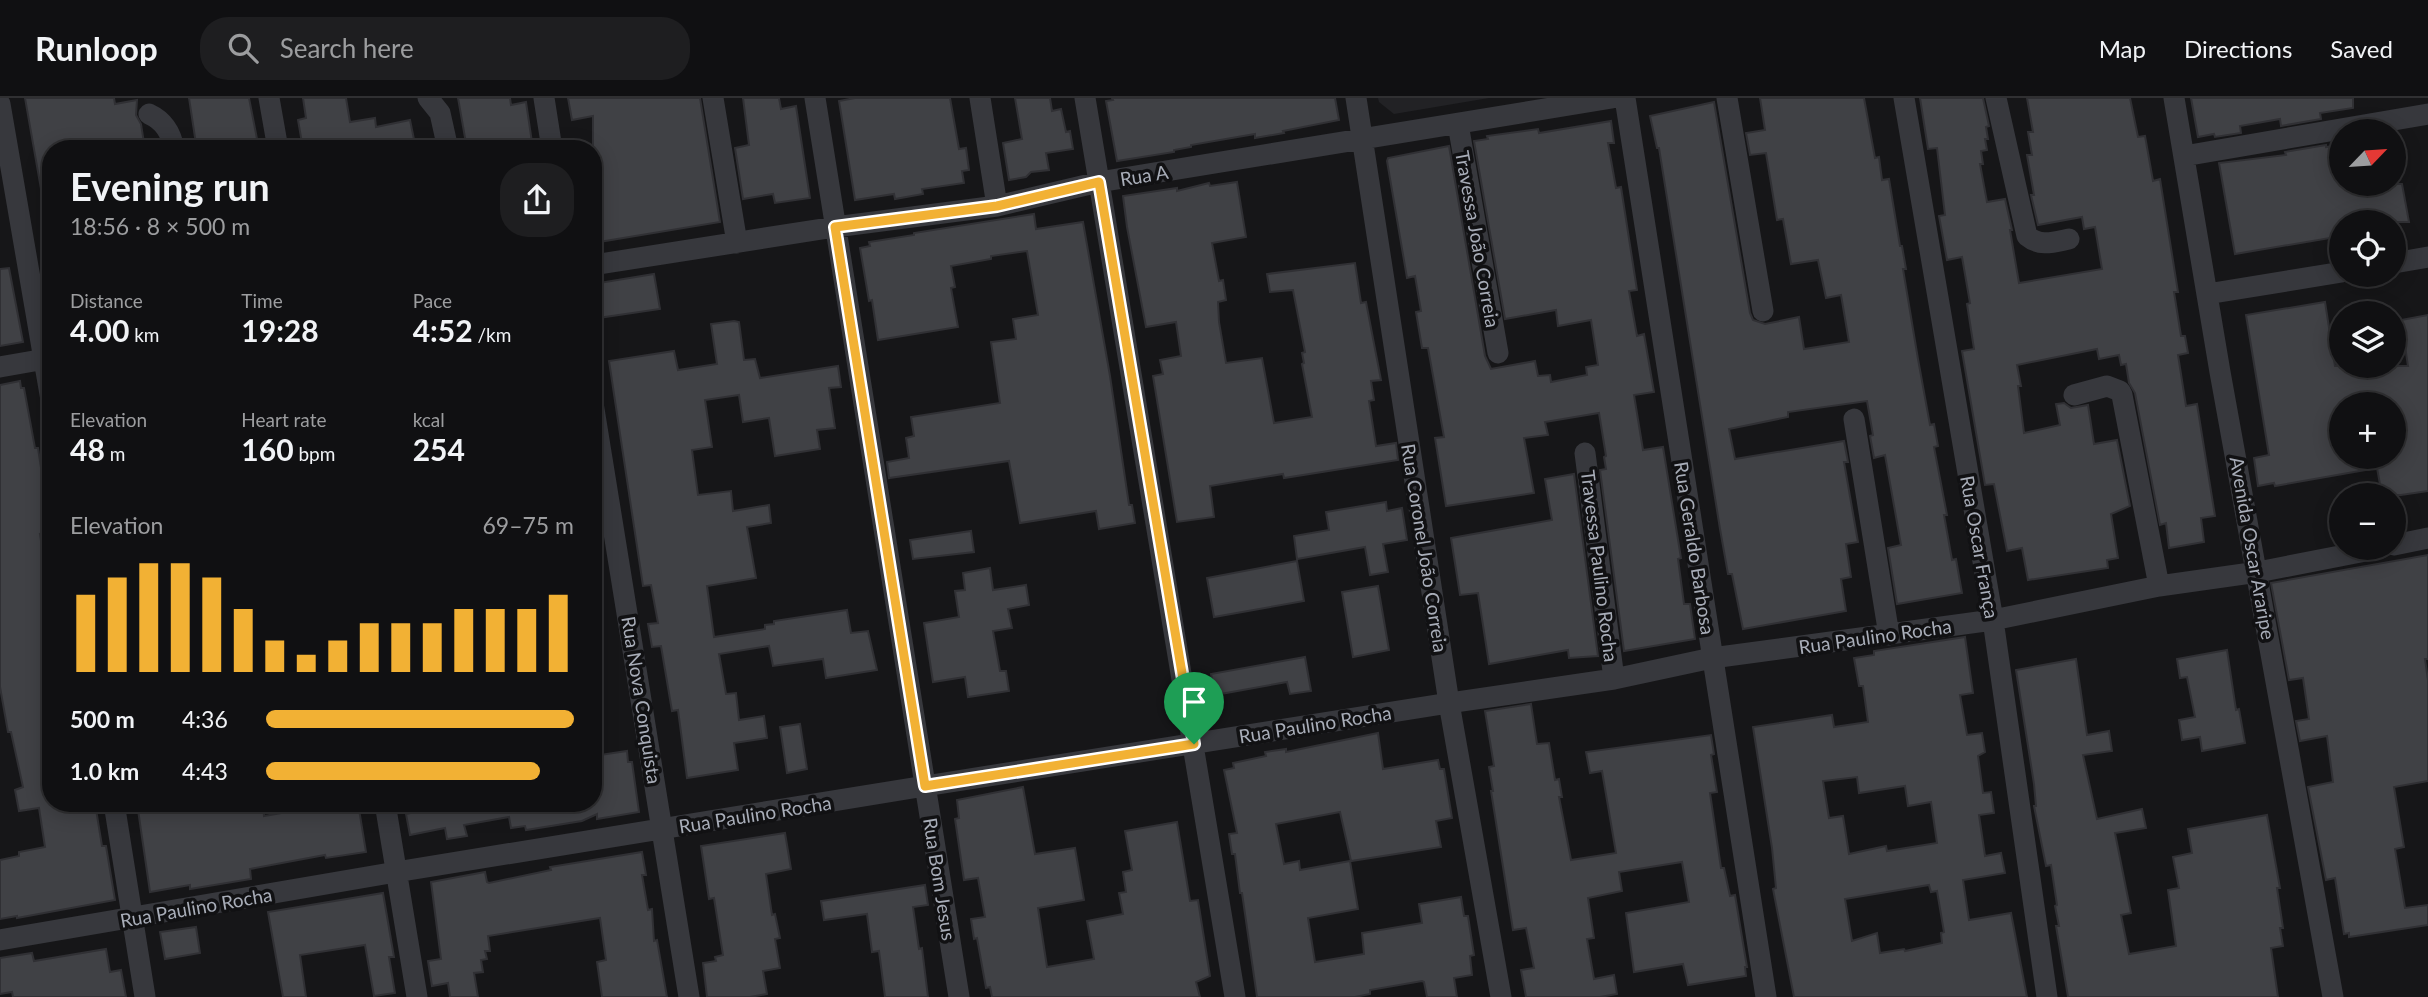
<!DOCTYPE html>
<meta charset="utf-8">
<style>
body{margin:0;font-family:Lato,sans-serif;background:#1e1e20;color:#f1f3f6;height:100vh;display:flex;flex-direction:column;font-size:26px;white-space:nowrap}
*{box-sizing:border-box;margin:0}
p{font-size:23px;color:#9c9d9f}
.icon{flex:none;width:38px;height:38px;fill:none;stroke:currentColor;stroke-width:2;stroke-linecap:round;stroke-linejoin:round}
.map{position:relative;flex:1;overflow:hidden}
.drawer{position:absolute;left:42px;top:42px;width:560px;height:672px;display:flex;flex-direction:column;background:#101012;border-radius:28px;box-shadow:0 4px 18px #0003,0 0 0 2px #303032}
.drawer>*{flex:none}
.needle{width:46px;rotate:65deg}
.fabs{position:absolute;left:2329px;top:21px;display:grid;gap:14px}
.fabs a{display:grid;place-items:center;width:77px;height:77px;border-radius:50%;background:#101012;box-shadow:0 4px 18px #0003,0 0 0 2px #303032;font-size:35px}
.pin{position:absolute;display:grid;place-items:center;width:60px;height:60px;color:#fff;margin:-72px -30px;border-radius:50% 50% 50% 0;rotate:-45deg;box-shadow:0 0 7px #0007}
.pin .icon{rotate:45deg}
.round{display:grid;place-items:center;flex:none;width:74px;height:74px;border-radius:28px;background:#1e1e20}
.summary{display:flex;align-items:center;justify-content:space-between;height:119px;padding:0 28px}
h1{font-size:38px;font-weight:700;line-height:52px}
.figures{display:grid;grid-template-columns:repeat(3,1fr);gap:10px;height:119px;padding:7px 28px}
.figures div{display:grid;align-content:center}
.figures b{font-size:30px;font-weight:700}
.figures small{font-size:19px;font-weight:400}
.figures p{font-size:19px}
.chart{height:196px;padding:14px 28px}
.chart p{display:flex;justify-content:space-between}
.chart svg{width:100%;height:126px;margin-top:7px;stroke:#f2b134;stroke-width:6}
ul{padding:0 28px;list-style:none;font-size:23px}
li{display:grid;grid-template-columns:112px 84px 1fr;align-items:center;height:52px}
li i{height:18px;border-radius:9px;background:#f2b134}
header{display:flex;align-items:center;gap:42px;box-sizing:border-box;height:98px;padding:0 35px;background:#101012;border-bottom:2px solid #303032}
header strong{font-size:33px}
nav{display:flex;gap:38px;margin-inline-start:auto;font-size:24px}
.search{width:490px;height:63px;background:#1e1e20;display:flex;align-items:center;gap:18px;box-sizing:border-box;padding:0 24px;border-radius:28px;color:#9c9d9f;font-size:26px}
.map>svg:first-child{display:block}
</style>
<header>
<strong>Runloop</strong>
<div class="search"><svg class="icon" aria-label="search" viewBox="0 0 24 24"><circle cx="10" cy="10" r="6"/><path d="M15 15l6 6"/></svg>Search here</div>
<nav><a>Map</a><a>Directions</a><a>Saved</a></nav>
</header>
<div class="map">
<svg width="2428" height="899" viewBox="0 0 2428 899">
<rect width="100%" height="100%" fill="#161618"/>
<path fill="#222225" d="M 1378,0 L 1489,0 L 1394,16 L 1379,4 Z"/>
<path fill="#404145" stroke="#303034" stroke-width="2" fill-rule="evenodd" d="M 25,0 L 114,0 L 115,6 L 137,2 L 136,17 L 141,26 L 145,51 L 51,51 L 51,90 L 41,91 Z
M 189,0 L 249,0 L 259,51 L 200,51 L 199,46 L 196,46 Z
M 303,0 L 346,0 L 350,24 L 375,20 L 376,29 L 410,22 L 416,51 L 303,51 L 298,22 L 306,20 Z
M 458,0 L 510,0 L 511,7 L 526,4 L 533,51 L 467,51 Z
M 568,0 L 700,0 L 720,124 L 593,145 L 593,18 L 572,22 Z
M 743,0 L 779,0 L 781,11 L 796,8 L 810,100 L 775,105 L 773,96 L 743,101 L 735,50 L 749,47 Z
M 855,0 L 950,0 L 959,51 L 966,50 L 969,72 L 962,73 L 964,85 L 922,91 L 923,96 L 895,101 L 894,96 L 855,102 L 839,3 Z
M 1015,0 L 1050,0 L 1052,13 L 1061,11 L 1066,34 L 1070,33 L 1073,51 L 1046,55 L 1049,72 L 1031,74 L 1026,79 L 1009,82 L 1003,45 L 1022,41 Z
M 1112,0 L 1335,0 L 1339,22 L 1283,33 L 1284,35 L 1255,40 L 1255,36 L 1191,47 L 1191,49 L 1174,52 L 1174,54 L 1117,63 L 1106,3 L 1113,2 Z
M 1760,0 L 1864,0 L 1875,60 L 1879,59 L 1882,82 L 1889,81 L 1900,148 L 1902,148 L 1906,171 L 1903,171 L 1918,261 L 1930,327 L 1934,326 L 1938,348 L 1934,349 L 1947,417 L 1944,417 L 1952,462 L 1956,461 L 1962,495 L 1897,506 L 1888,450 L 1901,447 L 1885,357 L 1874,360 L 1870,338 L 1873,337 L 1867,303 L 1788,314 L 1788,319 L 1729,331 L 1735,361 L 1844,343 L 1848,364 L 1844,364 L 1858,444 L 1846,446 L 1851,479 L 1841,481 L 1846,513 L 1743,531 L 1732,476 L 1728,476 L 1720,431 L 1659,50 L 1657,50 L 1650,18 L 1714,4 L 1750,215 L 1753,222 L 1765,226 L 1799,219 L 1804,251 L 1849,244 L 1841,197 L 1826,200 L 1818,162 L 1791,166 L 1783,121 L 1777,122 L 1766,55 L 1750,57 L 1746,35 L 1765,32 Z
M 1920,0 L 1983,0 L 1989,28 L 1986,29 L 1988,41 L 1985,41 L 1987,52 L 1981,53 L 1983,66 L 1980,66 L 1987,104 L 2005,101 L 2012,132 L 2010,132 L 2019,185 L 2102,171 L 2095,129 L 2084,131 L 2082,119 L 2038,127 L 2031,97 L 2034,97 L 2027,57 L 2032,57 L 2028,34 L 2033,34 L 2027,0 L 2130,0 L 2138,39 L 2145,38 L 2153,83 L 2160,81 L 2178,194 L 2174,194 L 2181,238 L 2185,238 L 2188,255 L 2178,257 L 2186,308 L 2197,306 L 2215,418 L 2201,420 L 2204,444 L 2169,450 L 2166,425 L 2160,427 L 2135,295 L 2129,285 L 2126,266 L 2121,267 L 2119,257 L 2099,261 L 2097,251 L 2017,267 L 2021,288 L 2018,288 L 2024,335 L 2060,327 L 2056,306 L 2064,305 L 2071,310 L 2088,307 L 2094,346 L 2117,342 L 2130,408 L 2111,416 L 2118,460 L 2107,462 L 2108,470 L 2028,482 L 2022,450 L 2007,453 L 1994,386 L 1985,387 L 1962,253 L 1974,251 L 1967,206 L 1970,205 L 1962,159 L 1947,162 L 1939,118 L 1945,117 L 1937,50 L 1928,51 Z
M 2191,0 L 2353,0 L 2353,10 L 2320,15 L 2321,21 L 2281,28 L 2280,21 L 2240,28 L 2241,35 L 2215,39 L 2214,36 L 2198,39 Z
M 1611,23 L 1614,45 L 1608,45 L 1616,90 L 1621,89 L 1637,192 L 1629,193 L 1637,238 L 1644,236 L 1654,294 L 1634,297 L 1643,352 L 1663,349 L 1681,460 L 1678,461 L 1684,506 L 1690,506 L 1695,541 L 1624,553 L 1600,372 L 1606,371 L 1604,359 L 1606,358 L 1599,315 L 1545,324 L 1548,337 L 1524,340 L 1534,395 L 1446,408 L 1435,340 L 1444,339 L 1428,250 L 1422,250 L 1416,214 L 1421,213 L 1415,178 L 1407,180 L 1387,63 L 1388,60 L 1449,48 L 1485,258 L 1491,271 L 1535,263 L 1538,278 L 1550,277 L 1551,284 L 1587,277 L 1586,269 L 1598,267 L 1591,222 L 1558,228 L 1556,212 L 1505,221 L 1474,43 L 1488,41 L 1487,38 L 1538,31 L 1539,35 Z
M 2326,47 L 2326,49 L 2342,47 L 2342,86 L 2402,86 L 2409,124 L 2342,124 L 2342,138 L 2235,156 L 2219,65 L 2286,57 L 2285,54 Z
M 1237,84 L 1246,139 L 1212,145 L 1219,183 L 1223,182 L 1226,202 L 1218,204 L 1219,224 L 1226,265 L 1262,260 L 1274,325 L 1312,319 L 1302,266 L 1304,265 L 1302,255 L 1305,254 L 1293,192 L 1270,194 L 1267,176 L 1355,165 L 1361,205 L 1366,204 L 1381,282 L 1371,283 L 1374,302 L 1369,303 L 1376,348 L 1396,345 L 1398,362 L 1284,380 L 1283,376 L 1210,388 L 1214,419 L 1177,424 L 1153,278 L 1163,276 L 1160,262 L 1181,258 L 1176,224 L 1146,229 L 1127,129 L 1123,98 L 1177,90 L 1177,93 L 1209,85 L 1210,88 Z
M 1034,116 L 1036,131 L 1083,124 L 1110,278 L 1129,407 L 1132,407 L 1135,425 L 1099,431 L 1096,413 L 1020,425 L 1009,363 L 889,380 L 887,364 L 909,360 L 906,340 L 914,338 L 911,319 L 1000,305 L 991,244 L 1016,241 L 1013,221 L 1038,217 L 1027,153 L 991,158 L 991,161 L 951,168 L 955,189 L 951,190 L 958,229 L 878,242 L 872,202 L 869,203 L 860,150 L 870,148 L 869,144 L 914,137 L 914,135 Z
M 9,170 L 23,244 L 0,248 L 0,171 Z
M 654,176 L 660,211 L 598,220 L 593,186 Z
M 2325,204 L 2335,268 L 2408,268 L 2401,222 L 2428,217 L 2428,393 L 2401,397 L 2382,397 L 2377,370 L 2275,388 L 2274,385 L 2258,388 L 2254,360 L 2269,357 L 2246,217 ZM 2342,306 L 2394,306 L 2394,359 L 2342,359 Z
M 734,223 L 739,224 L 744,262 L 755,261 L 760,280 L 838,268 L 841,289 L 829,290 L 835,330 L 817,332 L 820,351 L 775,358 L 769,320 L 743,324 L 739,297 L 705,302 L 712,349 L 692,352 L 698,397 L 731,393 L 733,413 L 769,407 L 771,425 L 747,429 L 756,480 L 707,488 L 714,539 L 765,531 L 765,527 L 774,526 L 774,523 L 847,512 L 851,535 L 868,533 L 877,572 L 826,580 L 823,561 L 773,568 L 769,548 L 719,556 L 726,596 L 736,595 L 739,622 L 764,618 L 767,640 L 734,645 L 738,672 L 687,680 L 678,612 L 672,613 L 661,548 L 652,549 L 648,526 L 658,525 L 651,487 L 643,488 L 609,263 L 674,253 L 678,272 L 717,266 L 711,226 Z
M 20,283 L 21,290 L 24,290 L 35,350 L 38,350 L 51,435 L 40,436 L 46,477 L 51,476 L 51,705 L 95,705 L 102,748 L 106,748 L 115,802 L 17,820 L 17,818 L 0,821 L 0,762 L 19,758 L 19,754 L 45,749 L 39,710 L 19,713 L 15,692 L 23,689 L 11,634 L 8,634 L 0,589 L 0,287 Z
M 1574,376 L 1598,558 L 1569,560 L 1568,552 L 1489,566 L 1478,495 L 1460,497 L 1451,440 L 1552,422 L 1545,381 Z
M 1386,404 L 1387,413 L 1402,410 L 1407,442 L 1383,446 L 1388,474 L 1370,477 L 1365,449 L 1297,461 L 1294,438 L 1329,432 L 1326,414 Z
M 971,433 L 974,454 L 913,461 L 910,442 Z
M 2428,457 L 2428,561 L 2425,561 L 2428,582 L 2428,683 L 2394,689 L 2404,749 L 2395,751 L 2405,810 L 2428,807 L 2428,827 L 2349,839 L 2349,835 L 2344,836 L 2335,780 L 2326,782 L 2308,689 L 2333,684 L 2327,638 L 2300,643 L 2296,623 L 2309,621 L 2303,580 L 2289,582 L 2271,485 Z
M 1297,463 L 1304,503 L 1214,519 L 1207,480 Z
M 990,470 L 993,492 L 1026,487 L 1029,507 L 1008,511 L 1012,530 L 993,533 L 1000,573 L 1006,573 L 1009,593 L 968,599 L 965,579 L 933,584 L 924,525 L 959,519 L 955,493 L 965,492 L 963,475 Z
M 1378,488 L 1389,552 L 1353,559 L 1342,494 Z
M 1965,539 L 1973,595 L 1960,597 L 1967,637 L 1982,635 L 1985,654 L 1978,658 L 1983,695 L 1991,694 L 1994,715 L 1979,717 L 1985,758 L 2001,755 L 2005,775 L 1963,782 L 1969,822 L 2011,815 L 2027,899 L 1794,899 L 1773,791 L 1776,790 L 1772,750 L 1753,629 L 1832,617 L 1834,629 L 1868,624 L 1863,588 L 1859,588 L 1854,560 L 1874,557 L 1874,553 ZM 1857,679 L 1859,695 L 1905,688 L 1908,708 L 1931,704 L 1937,745 L 1887,753 L 1886,748 L 1849,756 L 1843,718 L 1829,720 L 1823,683 ZM 1929,787 L 1931,794 L 1937,793 L 1944,834 L 1941,835 L 1942,845 L 1905,853 L 1904,851 L 1880,855 L 1877,835 L 1852,843 L 1845,801 Z
M 2227,552 L 2236,612 L 2239,611 L 2245,645 L 2202,653 L 2200,639 L 2182,642 L 2179,622 L 2195,619 L 2187,579 L 2180,580 L 2177,561 Z
M 1305,559 L 1311,593 L 1290,596 L 1287,584 L 1215,597 L 1211,576 Z
M 2076,561 L 2087,637 L 2109,633 L 2112,653 L 2083,657 L 2097,721 L 2142,711 L 2146,730 L 2115,735 L 2131,815 L 2121,817 L 2129,856 L 2176,848 L 2168,792 L 2179,790 L 2173,759 L 2192,755 L 2188,731 L 2267,717 L 2280,790 L 2277,790 L 2283,830 L 2280,830 L 2283,848 L 2271,850 L 2278,899 L 2068,899 L 2056,828 L 2059,828 L 2055,808 L 2057,807 L 2051,767 L 2046,768 L 2034,708 L 2036,708 L 2034,686 L 2016,572 Z
M 1531,606 L 1537,646 L 1549,645 L 1555,682 L 1559,681 L 1562,699 L 1559,699 L 1571,762 L 1616,755 L 1602,673 L 1590,675 L 1586,654 L 1711,637 L 1714,656 L 1711,657 L 1717,694 L 1710,695 L 1721,770 L 1724,770 L 1730,798 L 1735,797 L 1747,869 L 1745,869 L 1746,878 L 1688,887 L 1683,866 L 1634,874 L 1626,815 L 1689,804 L 1682,764 L 1619,774 L 1622,793 L 1588,800 L 1594,840 L 1587,841 L 1594,881 L 1614,877 L 1617,896 L 1600,899 L 1526,899 L 1521,872 L 1534,870 L 1526,830 L 1513,832 L 1491,693 L 1493,693 L 1489,669 L 1494,668 L 1485,613 Z
M 800,626 L 807,671 L 787,675 L 780,629 Z
M 1378,635 L 1383,671 L 1438,662 L 1440,671 L 1444,671 L 1452,720 L 1436,723 L 1441,749 L 1351,763 L 1340,714 L 1276,726 L 1284,766 L 1299,763 L 1300,772 L 1350,763 L 1358,811 L 1308,820 L 1315,864 L 1364,856 L 1362,835 L 1422,825 L 1419,806 L 1461,799 L 1464,818 L 1468,818 L 1474,857 L 1470,858 L 1472,877 L 1454,880 L 1457,899 L 1427,899 L 1424,884 L 1422,883 L 1370,892 L 1370,896 L 1355,899 L 1257,899 L 1242,795 L 1240,795 L 1235,756 L 1232,756 L 1229,736 L 1237,735 L 1224,672 L 1234,670 L 1233,665 L 1266,658 L 1265,654 L 1286,651 L 1286,654 Z
M 627,653 L 628,664 L 632,664 L 639,714 L 597,721 L 597,716 L 582,723 L 526,732 L 525,728 L 511,730 L 509,719 L 464,727 L 467,738 L 447,741 L 445,730 L 410,737 L 406,716 L 411,715 L 409,705 L 593,705 L 593,658 Z
M 1023,689 L 1035,756 L 1075,750 L 1084,802 L 1038,810 L 1047,869 L 1094,861 L 1087,823 L 1123,816 L 1119,795 L 1126,794 L 1123,774 L 1132,772 L 1125,733 L 1177,724 L 1190,803 L 1198,802 L 1210,878 L 1196,884 L 1200,899 L 992,899 L 990,889 L 986,890 L 977,840 L 974,841 L 971,821 L 985,819 L 978,780 L 964,782 L 955,721 L 959,720 L 957,702 Z
M 137,705 L 263,705 L 264,718 L 339,705 L 358,705 L 366,754 L 326,760 L 325,757 L 250,771 L 251,781 L 190,791 L 190,787 L 150,794 Z
M 785,735 L 791,771 L 766,776 L 772,817 L 775,816 L 780,840 L 775,841 L 780,870 L 763,873 L 767,896 L 750,899 L 707,899 L 703,865 L 716,863 L 715,859 L 723,857 L 714,800 L 709,801 L 701,748 Z
M 642,754 L 646,777 L 642,777 L 648,812 L 652,811 L 654,843 L 657,842 L 667,899 L 602,899 L 597,864 L 606,862 L 600,820 L 488,838 L 490,853 L 485,853 L 487,861 L 481,862 L 483,874 L 474,875 L 478,899 L 450,899 L 448,885 L 432,888 L 428,863 L 441,861 L 431,784 L 485,774 L 487,784 L 489,785 L 551,772 L 550,769 Z
M 925,787 L 928,807 L 913,809 L 919,851 L 922,850 L 928,899 L 885,899 L 879,853 L 872,854 L 867,816 L 824,822 L 821,803 Z
M 383,795 L 394,859 L 389,859 L 395,895 L 374,898 L 365,847 L 300,857 L 306,899 L 283,899 L 268,814 Z
M 196,829 L 200,855 L 165,861 L 160,834 Z
M 106,851 L 110,874 L 121,872 L 126,899 L 13,899 L 12,894 L 0,896 L 0,860 L 32,855 L 34,863 Z"/>
<g fill="none" stroke-linecap="round" stroke-linejoin="round">
<path stroke="#37383d" stroke-width="21" d="M 269,0 L 278,51
M 428,0 L 440,15 L 448,51
M 544,0 L 552,51
M 713,0 L 737,145
M 815,0 L 959,899
M 980,0 L 997,108
M 1085,0 L 1235,899
M 1356,0 L 1449,605 L 1501,899
M 1625,0 L 1766,899
M 1727,0 L 1763,213
M 1904,0 L 1993,522 L 2047,899
M 1996,0 L 2027,138 C 2040,149 2054,144 2069,141
M 2174,0 L 2220,274 L 2333,899
M 0,6 L 51,302
M 149,16 C 164,23 171,34 174,51
M 1458,26 L 1498,255
M 2184,58 L 2428,16
M 2394,165 L 2428,159
M 593,167 L 835,129 L 997,108 L 1099,84 L 1612,0
M 2207,196 L 2342,174
M 0,269 L 51,260
M 2074,297 L 2107,288 L 2120,293 L 2122,297 L 2159,488
M 593,305 L 689,899
M 1854,321 L 1889,537
M 1585,355 L 1614,581
M 2394,447 L 2428,440
M 114,705 L 145,899
M 385,705 L 417,899
M 0,842 L 396,774 L 925,688 L 1449,605 L 1614,581 L 1712,560 L 1993,522 L 2159,488 L 2258,474 L 2381,450"/>
</g>
<g fill="none" stroke-linecap="round" stroke-linejoin="round">
<g stroke="#fff" stroke-width="14">
<path id="route" d="M 1099,84 L 1194,646 L 925,688 L 835,129 L 997,108 Z"/>
</g>
<use href="#route" stroke="#f2b134" stroke-width="9"/>
</g>
<g text-anchor="middle" dominant-baseline="central" stroke-width="7" stroke-linejoin="round" paint-order="stroke">
<g font-size="19" fill="#a8adb8" stroke="#111113">
<text transform="translate(1144 77) rotate(-9)">Rua A</text>
<text transform="translate(1478 141) rotate(80)">Travessa João Correia</text>
<text transform="translate(1980 449) rotate(80)">Rua Oscar França</text>
<text transform="translate(1425 450) rotate(81)">Rua Coronel João Correia</text>
<text transform="translate(1695 450) rotate(81)">Rua Geraldo Barbosa</text>
<text transform="translate(2253 450) rotate(80)">Avenida Oscar Araripe</text>
<text transform="translate(1600 468) rotate(83)">Travessa Paulino Rocha</text>
<text transform="translate(1875 538) rotate(-8)">Rua Paulino Rocha</text>
<text transform="translate(642 602) rotate(81)">Rua Nova Conquista</text>
<text transform="translate(1315 626) rotate(-9)">Rua Paulino Rocha</text>
<text transform="translate(755 716) rotate(-9)">Rua Paulino Rocha</text>
<text transform="translate(940 781) rotate(81)">Rua Bom Jesus</text>
<text transform="translate(196 809) rotate(-10)">Rua Paulino Rocha</text>
</g>
</g>
</svg>
<div class="fabs">
<a><svg class="needle" viewBox="-14 -14 28 28"><path d="M0-13l5 13h-10z" fill="#e53935"/><path d="M0 13l5-13h-10z" fill="#9c9d9f"/></svg></a>
<a><svg class="icon" aria-label="locate" viewBox="0 0 24 24"><circle cx="12" cy="12" r="6"/><path d="M12 2v4M12 18v4M2 12h4M18 12h4"/></svg></a>
<a><svg class="icon" aria-label="layers" viewBox="0 0 24 24"><path d="M12 4l9 5-9 5-9-5zM3 14l9 5 9-5"/></svg></a>
<a>+</a>
<a>−</a>
</div>
<div class="pin" style="left:1194px;top:646px;background:#1e9e55"><svg class="icon" aria-label="arrive" viewBox="0 0 24 24"><path d="M6 21V4h12l-3 4 3 4H6"/></svg></div>
<section class="drawer">
<div class="summary"><div><h1>Evening run</h1><p>18:56 · 8 × 500 m</p></div><a class="round"><svg class="icon" aria-label="share" viewBox="0 0 24 24"><path d="M12 15V3M7 8l5-5 5 5M5 13v7h14v-7"/></svg></a></div>
<div class="figures">
<div><p>Distance</p><b>4.00<small> km</small></b></div>
<div><p>Time</p><b>19:28</b></div>
<div><p>Pace</p><b>4:52<small> /km</small></b></div>
</div>
<div class="figures">
<div><p>Elevation</p><b>48<small> m</small></b></div>
<div><p>Heart rate</p><b>160<small> bpm</small></b></div>
<div><p>kcal</p><b>254</b></div>
</div>
<div class="chart"><p><span>Elevation</span>69–75 m</p>
<svg viewBox="0 0 160 44" preserveAspectRatio="none"><path d="M5 44V17M15 44V11M25 44V6M35 44V6M45 44V11M55 44V22M65 44V33M75 44V38M85 44V33M95 44V27M105 44V27M115 44V27M125 44V22M135 44V22M145 44V22M155 44V17"/></svg>
</div>
<ul>
<li><b>500 m</b>4:36<i style="width:100%"></i></li>
<li><b>1.0 km</b>4:43<i style="width:89%"></i></li>
</ul>
</section>
</div>
